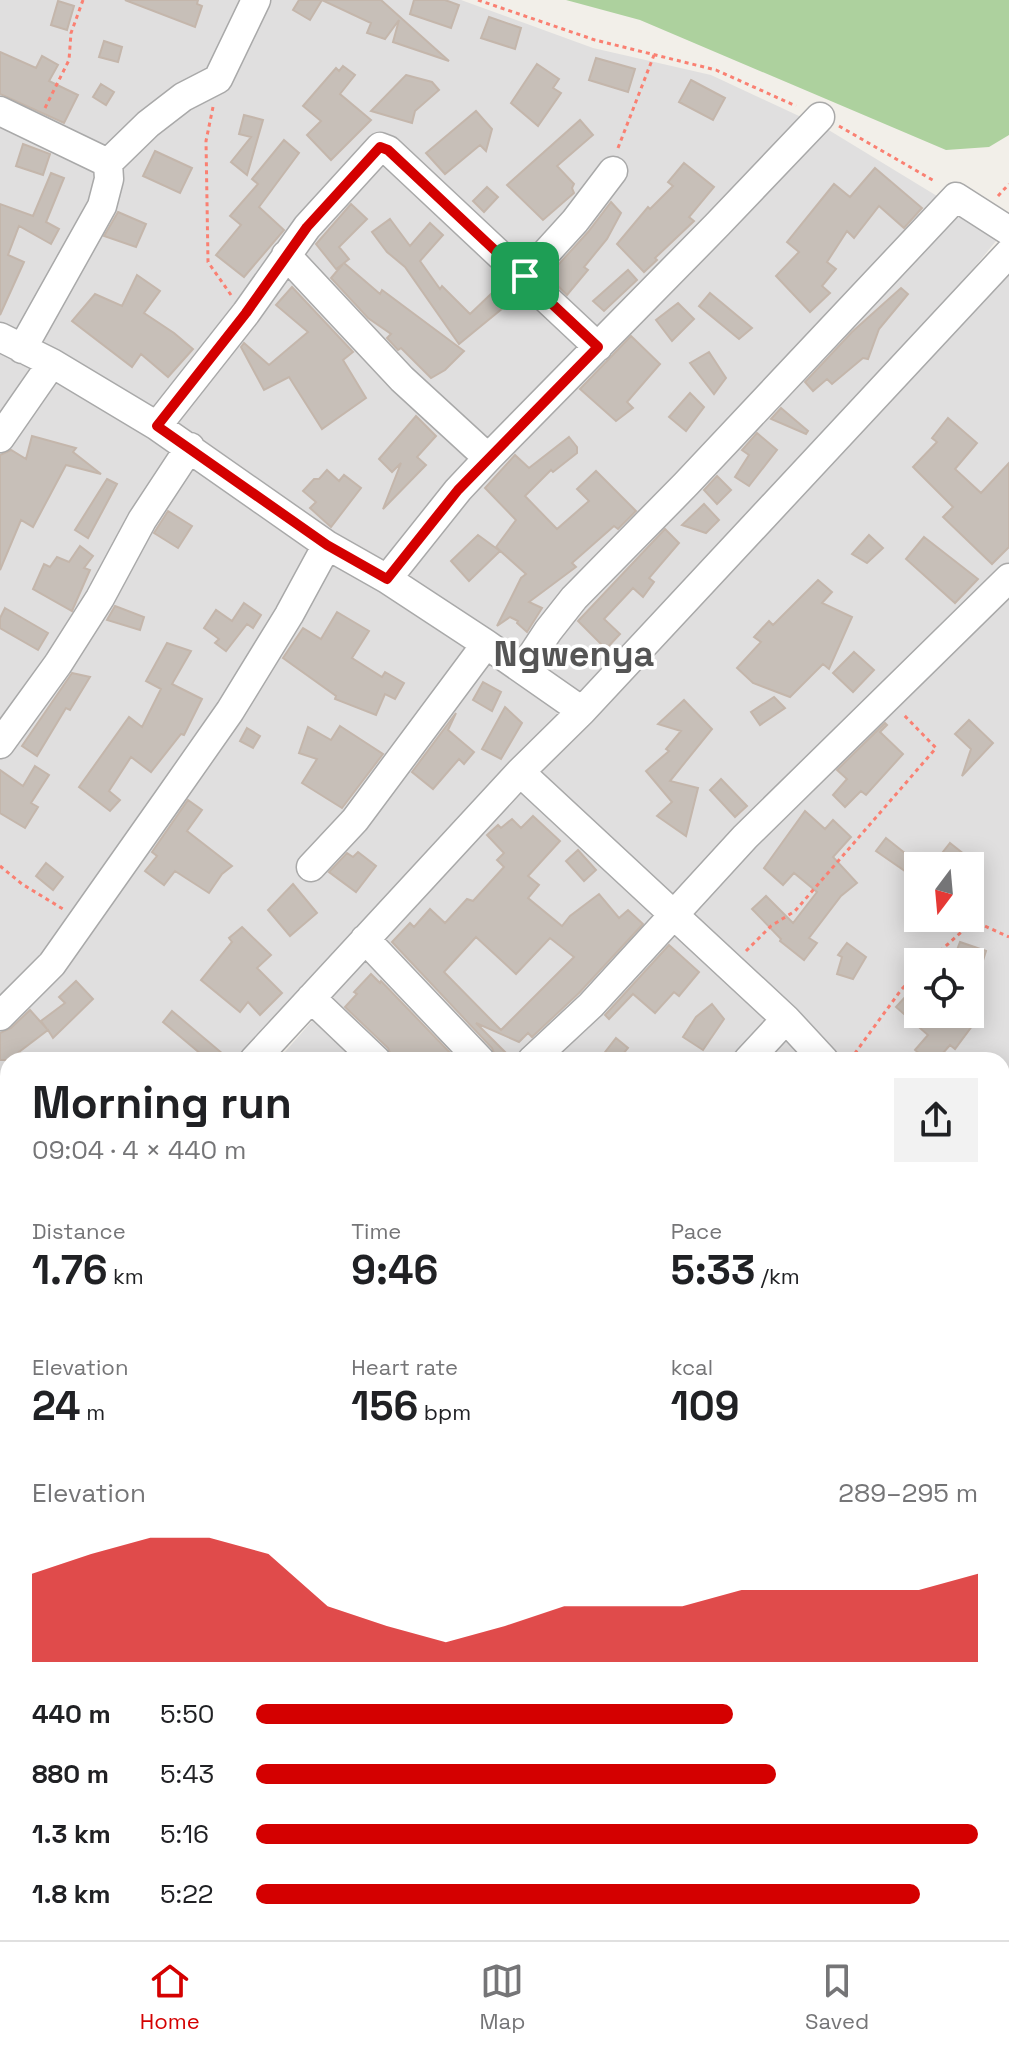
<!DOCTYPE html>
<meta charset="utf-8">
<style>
body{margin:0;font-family:"Space Grotesk",sans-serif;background:#f2f2f2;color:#202124;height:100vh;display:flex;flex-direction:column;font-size:30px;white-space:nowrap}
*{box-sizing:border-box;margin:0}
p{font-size:26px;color:#757577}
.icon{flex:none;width:44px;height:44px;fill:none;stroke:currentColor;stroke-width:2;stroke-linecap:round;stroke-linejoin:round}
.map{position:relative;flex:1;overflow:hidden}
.panel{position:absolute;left:0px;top:1052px;width:1010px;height:888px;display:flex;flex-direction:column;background:#fff;border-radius:24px 24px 0 0;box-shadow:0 4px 20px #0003}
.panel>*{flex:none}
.needle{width:52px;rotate:196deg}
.tools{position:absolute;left:904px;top:852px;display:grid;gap:16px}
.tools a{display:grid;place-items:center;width:80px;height:80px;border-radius:0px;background:#fff;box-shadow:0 4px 20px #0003;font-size:40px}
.pin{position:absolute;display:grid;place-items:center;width:68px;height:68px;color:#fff;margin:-34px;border-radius:16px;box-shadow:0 4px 12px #0006}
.round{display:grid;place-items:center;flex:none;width:84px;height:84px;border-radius:0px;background:#f2f2f2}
.overview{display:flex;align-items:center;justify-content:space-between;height:136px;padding:0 32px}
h1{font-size:44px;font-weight:700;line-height:60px}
.metrics{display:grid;grid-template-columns:repeat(3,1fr);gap:12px;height:136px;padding:8px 32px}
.metrics div{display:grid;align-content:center}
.metrics b{font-size:40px;font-weight:700}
.metrics small{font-size:22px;font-weight:400}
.metrics p{font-size:22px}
.chart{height:224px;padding:16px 32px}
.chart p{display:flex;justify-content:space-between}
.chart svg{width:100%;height:144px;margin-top:8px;fill:#d40000;opacity:.7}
ul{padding:0 32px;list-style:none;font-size:26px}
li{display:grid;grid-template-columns:128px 96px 1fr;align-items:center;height:60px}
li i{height:20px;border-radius:10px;background:#d40000}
.menu{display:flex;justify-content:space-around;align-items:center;height:112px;border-top:2px solid #e0e0e0;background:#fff;font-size:22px;color:#757577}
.menu a{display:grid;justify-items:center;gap:4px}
.menu .active{color:#d40000}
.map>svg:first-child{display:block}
</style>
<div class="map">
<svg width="1009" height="1940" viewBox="0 0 1009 1940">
<rect width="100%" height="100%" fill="#f2efe9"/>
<path fill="#e0dfdf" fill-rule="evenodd" d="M 0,0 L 461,0 L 593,48 L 711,75 L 827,129 L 1001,235 L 922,331 L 248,1060 L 8,1060 L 8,1320 L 0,1329 Z
M 1009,266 L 1009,1940 L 0,1940 L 0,1349 L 8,1341 L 8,1932 L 1002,1932 L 1002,1060 L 278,1060 L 507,797 ZM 918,866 L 970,866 L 970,918 L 918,918 ZM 918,962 L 970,962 L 970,1014 L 918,1014 Z"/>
<path fill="#add19e" d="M 566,0 L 1009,0 L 1009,135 L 989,147 L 946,150 L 640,20 Z"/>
<path fill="#c7bfb8" stroke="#c4b6ab" stroke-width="2" fill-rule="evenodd" d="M 125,0 L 198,0 L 197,4 L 202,6 L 195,27 Z
M 299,0 L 381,0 L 449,61 L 393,42 L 399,20 L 385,39 L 367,33 L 371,23 L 322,0 L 310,20 L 293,10 Z
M 414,0 L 445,0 L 459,5 L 451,28 L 410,14 Z
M 58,1 L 74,6 L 67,30 L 51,25 Z
M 489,17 L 521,28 L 515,49 L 481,38 Z
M 104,41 L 122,47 L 118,62 L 99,57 Z
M 0,52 L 36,68 L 42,56 L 58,65 L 49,81 L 78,95 L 64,123 L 0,94 Z
M 596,58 L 635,69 L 628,92 L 589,80 Z
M 537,64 L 559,79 L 553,88 L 561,93 L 538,126 L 511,103 Z
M 343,66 L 355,75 L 340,94 L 371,120 L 331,160 L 307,135 L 321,121 L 303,106 L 336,68 L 339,71 Z
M 406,75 L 432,82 L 439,90 L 415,111 L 412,123 L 371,111 Z
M 691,80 L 725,98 L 713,120 L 679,102 Z
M 101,84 L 114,92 L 106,105 L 93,97 Z
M 476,111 L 492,129 L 486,151 L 480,145 L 445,174 L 426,153 Z
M 244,115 L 263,120 L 247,175 L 231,162 L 251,137 L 239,134 Z
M 580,120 L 593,135 L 557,166 L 574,184 L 572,188 L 574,193 L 543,220 L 507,185 Z
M 284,140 L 299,153 L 259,207 L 284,230 L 244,277 L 216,255 L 241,225 L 230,216 L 258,184 L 252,179 Z
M 23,144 L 50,154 L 43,175 L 16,166 Z
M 155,151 L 192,168 L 180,193 L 143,176 Z
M 684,163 L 714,187 L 689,217 L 694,221 L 655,258 L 657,260 L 644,272 L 617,244 L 648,207 L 650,209 L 673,186 L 668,182 Z
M 875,168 L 922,208 L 904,228 L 879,206 L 854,238 L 847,231 L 827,262 L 836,269 L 822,286 L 830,293 L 810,312 L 776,276 L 799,252 L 787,242 L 834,184 L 850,197 Z
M 51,173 L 64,178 L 46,222 L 59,229 L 51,244 L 19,226 L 8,255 L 24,262 L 0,315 L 0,204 L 33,216 Z
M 487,187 L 498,197 L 484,212 L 473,201 Z
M 611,202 L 621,213 L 607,239 L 584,267 L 588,270 L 567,295 L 548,276 L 588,232 Z
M 351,204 L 367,219 L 339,247 L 349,259 L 344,263 L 380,294 L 382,290 L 464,351 L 445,370 L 431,378 L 401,348 L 398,350 L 387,338 L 391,334 L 368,318 L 331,278 L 343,264 L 336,269 L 316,244 Z
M 118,212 L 146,224 L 136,247 L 104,236 Z
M 390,219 L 410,246 L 430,223 L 443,235 L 420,261 L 440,289 L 442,286 L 470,314 L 494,291 L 509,303 L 459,344 L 405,267 L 387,252 L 372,232 Z
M 628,270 L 637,280 L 604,311 L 593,301 Z
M 137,275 L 160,291 L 144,313 L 174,333 L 193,349 L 168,377 L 141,354 L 132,367 L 72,321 L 95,294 L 122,306 Z
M 292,287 L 353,352 L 343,360 L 366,398 L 322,429 L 289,377 L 264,390 L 241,347 L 244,343 L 269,365 L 308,332 L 276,305 Z
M 901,288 L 908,294 L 879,329 L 868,359 L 863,358 L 832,384 L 827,379 L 813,391 L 805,382 L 852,332 Z
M 710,293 L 752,328 L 739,339 L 699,306 Z
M 678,303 L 694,319 L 672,341 L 656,320 Z
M 631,336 L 660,364 L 627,402 L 633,408 L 616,421 L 580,389 Z
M 709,352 L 726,378 L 714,394 L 690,363 Z
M 690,393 L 704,407 L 686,431 L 669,417 Z
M 781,408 L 808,431 L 806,434 L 771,419 Z
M 416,416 L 436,436 L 417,457 L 426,465 L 383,509 L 401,463 L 392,472 L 379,459 Z
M 948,418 L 977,443 L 955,469 L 981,493 L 1009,463 L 1009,547 L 992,564 L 943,517 L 953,507 L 913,467 L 937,442 L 932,438 Z
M 757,433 L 777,450 L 749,486 L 735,477 L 749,455 L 742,450 Z
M 32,436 L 76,448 L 73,452 L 101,474 L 66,465 L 33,527 L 21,520 L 0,570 L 0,455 L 11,450 L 26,459 Z
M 569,437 L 577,447 L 577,453 L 553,472 L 551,470 L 525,496 L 557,529 L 589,501 L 577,489 L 596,471 L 636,511 L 618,529 L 614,526 L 572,563 L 576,567 L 529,602 L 542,608 L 527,632 L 517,623 L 518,621 L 510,617 L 497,626 L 521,578 L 526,574 L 496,547 L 516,520 L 485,488 L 515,455 L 529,468 Z
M 327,470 L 339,481 L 344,475 L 361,488 L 331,527 L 310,508 L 316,502 L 303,491 L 314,479 L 319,479 Z
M 717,476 L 731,490 L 717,504 L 704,490 Z
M 107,479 L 117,484 L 88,538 L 75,530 Z
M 704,504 L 719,520 L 706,533 L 682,525 Z
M 168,511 L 192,526 L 178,548 L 154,533 Z
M 665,529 L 679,543 L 649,578 L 654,582 L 643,597 L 633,588 L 604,619 L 620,634 L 606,649 L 578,621 Z
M 478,535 L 500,551 L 469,581 L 451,561 Z
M 869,535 L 883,548 L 867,563 L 852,554 Z
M 924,537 L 978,579 L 955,603 L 906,559 Z
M 80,546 L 93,556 L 84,568 L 90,570 L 72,611 L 33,589 L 44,564 L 50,567 L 57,557 L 69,562 Z
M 818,580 L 832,592 L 822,603 L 852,617 L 829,669 L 823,664 L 790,697 L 753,683 L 737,668 L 761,642 L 754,637 L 769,621 L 773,625 Z
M 244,603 L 261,615 L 253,628 L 247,624 L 226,651 L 215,643 L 219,639 L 204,628 L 216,610 L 232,621 Z
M 115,606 L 144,617 L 140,630 L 107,620 Z
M 5,608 L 48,633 L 38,650 L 0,628 L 0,618 Z
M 337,612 L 369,631 L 352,658 L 382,677 L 385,672 L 404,683 L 395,699 L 385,694 L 376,715 L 335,699 L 336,696 L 283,658 L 303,628 L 321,639 Z
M 167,643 L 191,651 L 172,684 L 202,699 L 184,735 L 181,734 L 151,772 L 131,757 L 109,791 L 120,800 L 110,811 L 79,787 L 129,717 L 142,727 L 161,689 L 146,681 Z
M 854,652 L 874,670 L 853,692 L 833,673 Z
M 72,673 L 90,677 L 70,710 L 66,708 L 37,756 L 22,746 Z
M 483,682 L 501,692 L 492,711 L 473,700 Z
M 774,697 L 785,708 L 760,725 L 751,712 Z
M 684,700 L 712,729 L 670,781 L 698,788 L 686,836 L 657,816 L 672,802 L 646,771 L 669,751 L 666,749 L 681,731 L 658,724 Z
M 505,707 L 522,723 L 501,759 L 482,749 Z
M 456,713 L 448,730 L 474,752 L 464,764 L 459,759 L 433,789 L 412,772 Z
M 969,720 L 993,743 L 962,776 L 971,749 L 955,734 Z
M 885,723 L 887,725 L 880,732 L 903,754 L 866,795 L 861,791 L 845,807 L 833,795 L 847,779 L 837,770 Z
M 340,726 L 383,754 L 342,808 L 302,783 L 317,759 L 299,753 L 308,727 L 331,740 Z
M 247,728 L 260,736 L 253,748 L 240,741 Z
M 35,766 L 49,775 L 31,803 L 38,807 L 25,828 L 0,813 L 0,770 L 23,786 Z
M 721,779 L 747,806 L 735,817 L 710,790 Z
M 188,800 L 202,810 L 187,831 L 232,866 L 222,874 L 209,893 L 175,871 L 164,885 L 145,871 L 157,856 L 152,852 Z
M 805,811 L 825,829 L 833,820 L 851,837 L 833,857 L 857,883 L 841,896 L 809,938 L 817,943 L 804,960 L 780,941 L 781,939 L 752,909 L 766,896 L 793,923 L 817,892 L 794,873 L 783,885 L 764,868 Z
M 533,816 L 560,841 L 528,876 L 539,885 L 528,898 L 562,926 L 570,916 L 599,894 L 619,918 L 628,910 L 643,924 L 579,993 L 532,1037 L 528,1033 L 519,1042 L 476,1023 L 513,1060 L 497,1060 L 492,1048 L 392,942 L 410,923 L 414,927 L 430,909 L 445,923 L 467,899 L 473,901 L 504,867 L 497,860 L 504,853 L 487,835 L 498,825 L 501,828 L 512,819 L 521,828 ZM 476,937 L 516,974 L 550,938 L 574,957 L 501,1030 L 444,972 Z
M 886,838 L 921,866 L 918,866 L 918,880 L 876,851 Z
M 950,843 L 979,866 L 932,866 Z
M 578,850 L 596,870 L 584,881 L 566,861 Z
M 358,852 L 376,866 L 356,892 L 329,872 L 347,853 L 353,857 Z
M 46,863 L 63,877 L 53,890 L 36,876 Z
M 293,884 L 317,913 L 290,936 L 268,910 Z
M 242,927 L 271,955 L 257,968 L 282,993 L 260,1015 L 248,1002 L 240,1012 L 201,980 L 232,942 L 229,938 Z
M 960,942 L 986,951 L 981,967 L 954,958 Z
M 847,943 L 866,957 L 853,979 L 837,974 L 842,957 L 838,955 Z
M 669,945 L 699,972 L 679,996 L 674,992 L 655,1013 L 633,994 L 609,1019 L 605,1015 Z
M 371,974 L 380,983 L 381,981 L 457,1060 L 393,1060 L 388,1048 L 345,1007 L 357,994 L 354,992 Z
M 76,981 L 93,999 L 53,1038 L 48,1030 L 19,1052 L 25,1060 L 0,1060 L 0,1033 L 11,1028 L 30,1010 L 47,1029 L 41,1021 L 65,1003 L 59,997 Z
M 918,983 L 918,1014 L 981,1014 L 955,1049 L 950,1045 L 937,1060 L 927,1060 L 915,1050 L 928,1035 L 896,1007 Z
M 712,1004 L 724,1019 L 703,1050 L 683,1037 L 696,1017 Z
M 172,1011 L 223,1054 L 218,1060 L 208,1060 L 163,1022 Z
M 616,1038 L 628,1048 L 618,1060 L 599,1060 Z"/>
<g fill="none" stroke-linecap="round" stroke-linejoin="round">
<g stroke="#a9a9a9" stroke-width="31">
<path id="minor" d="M 0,111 L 108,163
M 108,163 L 148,124 L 183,97 L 218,79 L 256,0
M 286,255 L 402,379 L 488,458
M 525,276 L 575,221 L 613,171
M 0,337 L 52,363 L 157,426 L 327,545 L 387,579 L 486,644 L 582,711
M 22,349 L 102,206 L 109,179 L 108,163
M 157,426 L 246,313 L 307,227 L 380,147 L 388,150 L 598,347
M 0,438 L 52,363
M 387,579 L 458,490 L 488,458 L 717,225 L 820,117
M 523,669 L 548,631 L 574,598 L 686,484 L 956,197 L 1009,231
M 0,744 L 58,664 L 100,598 L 142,520 L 190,447
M 520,772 L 786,1019 L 824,1060
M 311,867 L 355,820 L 486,644
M 365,939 L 480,1060
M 311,998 L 376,1060
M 0,1016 L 52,964 L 169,798 L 230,711 L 289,615 L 327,545
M 254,1060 L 520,772 L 582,711 L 1009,253
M 532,1060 L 591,1005 L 745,837 L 1009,578
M 748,1060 L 786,1019
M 0,1170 L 8,1177
M 1002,1222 L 1009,1232
M 1002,1291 L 1009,1285
M 0,1335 L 8,1325
M 1002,1383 L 1009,1390
M 0,1403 L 8,1410
M 1002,1524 L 1009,1516
M 0,1620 L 8,1627
M 1002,1669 L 1009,1675
M 1002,1889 L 1009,1896
M 557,1932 L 566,1940
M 807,1932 L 815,1940
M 74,1940 L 80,1932
M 253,1940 L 261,1932
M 377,1940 L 385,1932
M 605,1940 L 613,1932"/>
</g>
<path stroke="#fa8072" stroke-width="3" stroke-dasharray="4 4" stroke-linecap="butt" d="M 478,0 L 595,40 L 716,70 L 796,106
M 213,107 L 206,141 L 208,262 L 231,295
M 45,108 L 69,60 L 71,33 L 83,0
M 839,126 L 936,182
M 618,148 L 654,55
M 998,196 L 1009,184
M 0,866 L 22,884 L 63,909
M 746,951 L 771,926 L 795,911 L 936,748 L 902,713
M 928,962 L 968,926 L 978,923 L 1009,937
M 850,1060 L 901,990 L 918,972"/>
<use href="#minor" stroke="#fff" stroke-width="28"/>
</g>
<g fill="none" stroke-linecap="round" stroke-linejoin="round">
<g stroke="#fff" stroke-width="16">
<path id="route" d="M 380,147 L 388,150 L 598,347 L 458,490 L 387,579 L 327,545 L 157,426 L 246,313 L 307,227 Z"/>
</g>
<use href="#route" stroke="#d40000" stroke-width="10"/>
</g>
<g text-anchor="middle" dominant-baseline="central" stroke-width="7" stroke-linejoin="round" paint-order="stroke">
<g font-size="36" font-weight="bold" fill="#555" stroke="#fff">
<text x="574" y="654">Ngwenya</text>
</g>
</g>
</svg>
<div class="tools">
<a><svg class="needle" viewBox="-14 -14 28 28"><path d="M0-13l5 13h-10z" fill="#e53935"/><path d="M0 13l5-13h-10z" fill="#757577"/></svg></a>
<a><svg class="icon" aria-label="locate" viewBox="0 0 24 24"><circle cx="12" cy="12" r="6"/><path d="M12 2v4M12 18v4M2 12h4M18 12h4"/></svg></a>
</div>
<div class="pin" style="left:525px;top:276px;background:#1e9e55"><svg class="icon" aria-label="arrive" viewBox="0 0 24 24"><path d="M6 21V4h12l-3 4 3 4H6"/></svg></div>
<section class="panel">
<div class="overview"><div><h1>Morning run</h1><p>09:04 · 4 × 440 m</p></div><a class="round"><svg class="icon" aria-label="share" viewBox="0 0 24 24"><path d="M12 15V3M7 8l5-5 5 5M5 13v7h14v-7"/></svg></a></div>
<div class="metrics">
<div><p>Distance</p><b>1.76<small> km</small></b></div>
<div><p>Time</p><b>9:46</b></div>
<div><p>Pace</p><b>5:33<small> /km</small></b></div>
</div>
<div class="metrics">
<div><p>Elevation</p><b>24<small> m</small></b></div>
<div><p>Heart rate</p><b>156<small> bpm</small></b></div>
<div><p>kcal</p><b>109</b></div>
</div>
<div class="chart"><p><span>Elevation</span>289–295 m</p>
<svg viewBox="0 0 160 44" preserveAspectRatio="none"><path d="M0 44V17L10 11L20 6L30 6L40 11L50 27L60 33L70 38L80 33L90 27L100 27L110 27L120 22L130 22L140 22L150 22L160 17V44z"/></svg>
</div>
<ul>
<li><b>440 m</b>5:50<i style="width:66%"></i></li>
<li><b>880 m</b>5:43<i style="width:72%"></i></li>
<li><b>1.3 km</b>5:16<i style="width:100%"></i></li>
<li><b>1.8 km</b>5:22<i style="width:92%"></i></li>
</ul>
</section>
</div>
<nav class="menu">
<a class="active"><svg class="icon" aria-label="home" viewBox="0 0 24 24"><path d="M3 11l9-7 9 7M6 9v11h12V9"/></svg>Home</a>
<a><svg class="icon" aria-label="map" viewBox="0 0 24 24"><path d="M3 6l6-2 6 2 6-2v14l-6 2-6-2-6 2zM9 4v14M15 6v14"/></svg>Map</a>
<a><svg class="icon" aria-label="saved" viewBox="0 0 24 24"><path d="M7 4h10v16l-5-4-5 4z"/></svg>Saved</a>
</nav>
